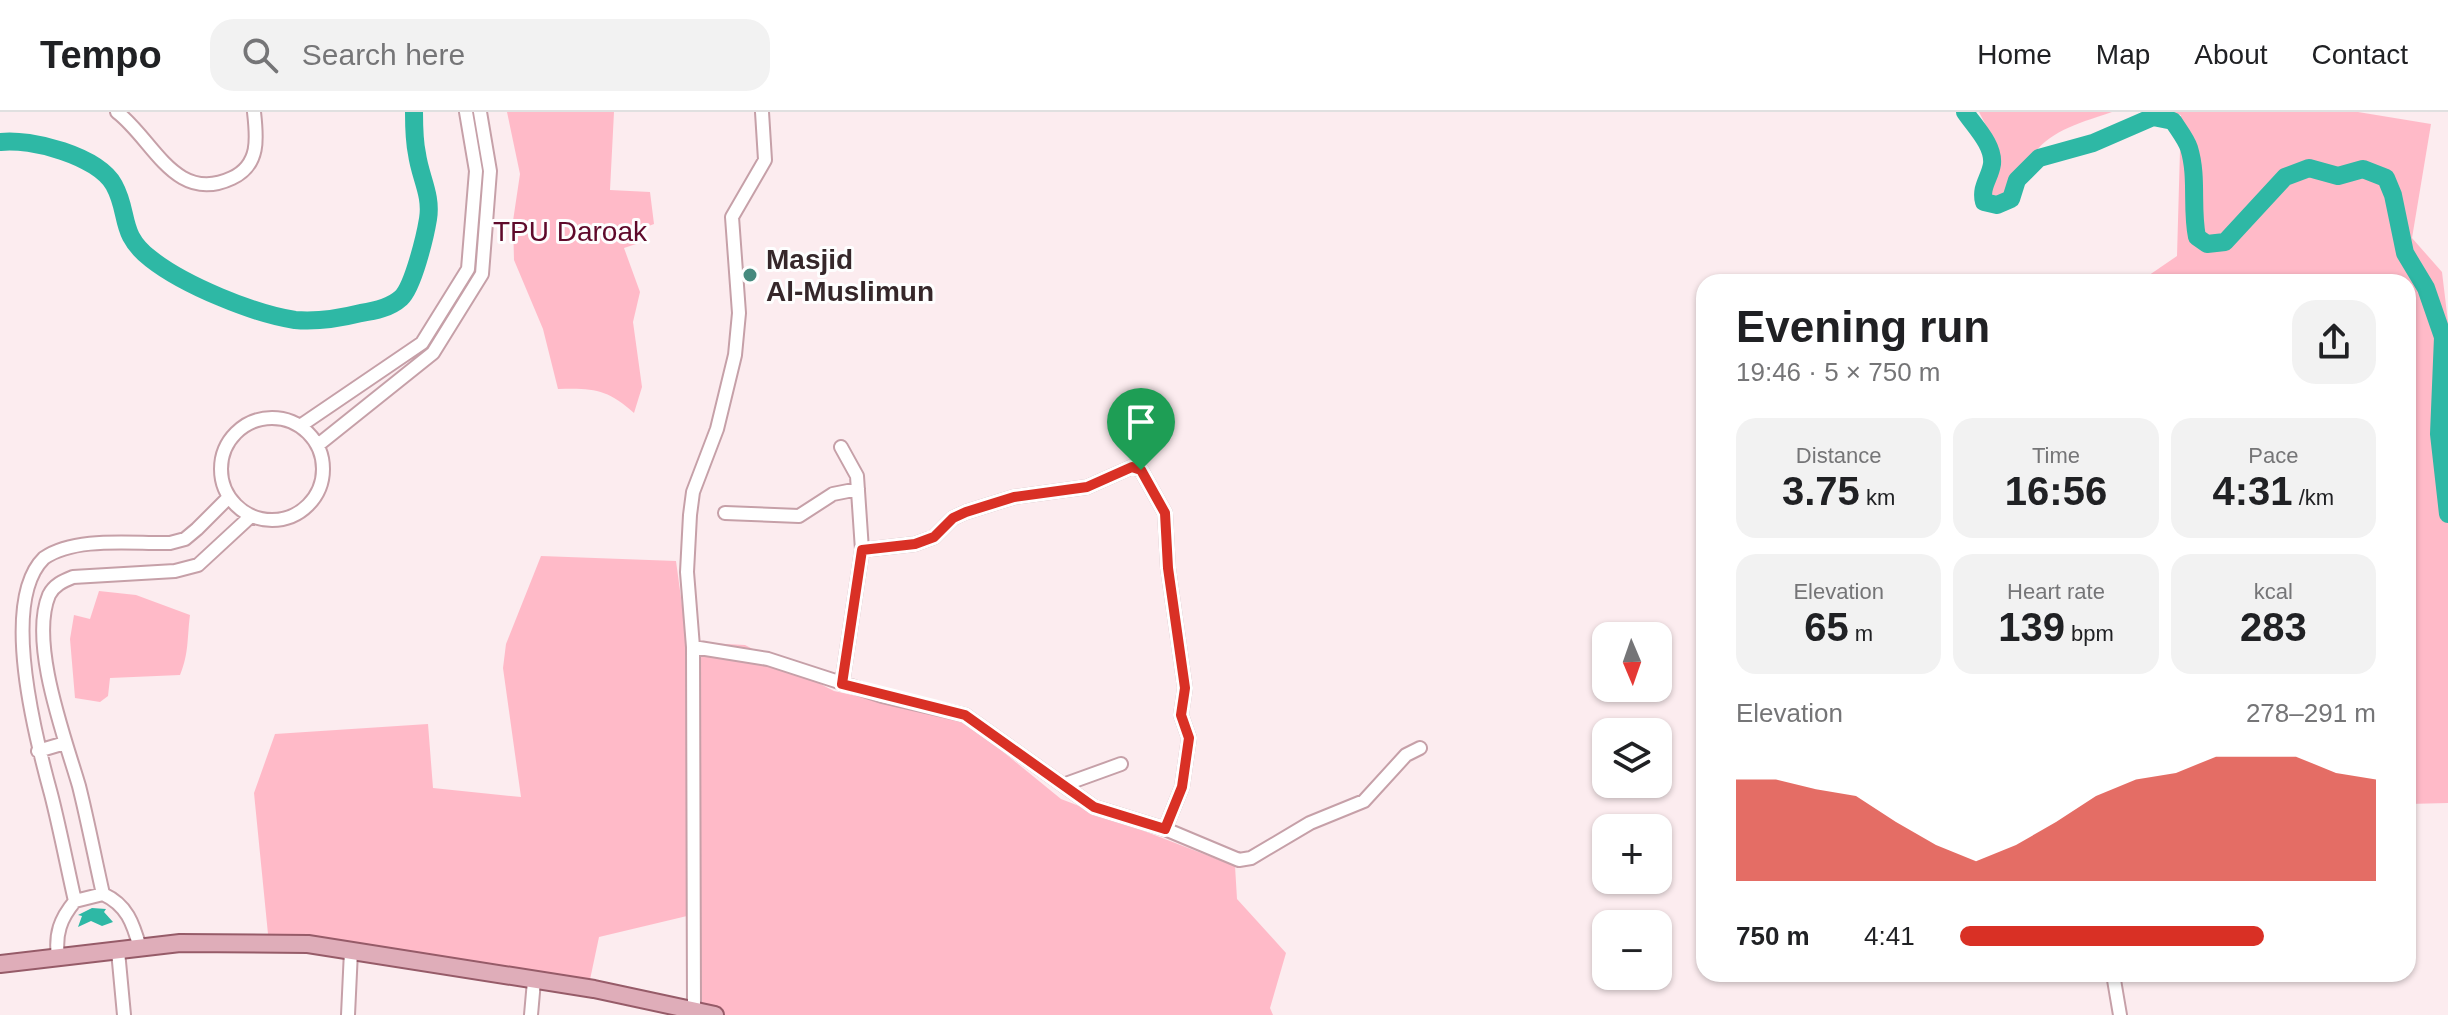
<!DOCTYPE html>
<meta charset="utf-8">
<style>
body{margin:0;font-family:Helvetica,sans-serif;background:#f2f2f2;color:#202124;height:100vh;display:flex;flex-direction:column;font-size:30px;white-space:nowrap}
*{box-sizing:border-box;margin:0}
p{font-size:26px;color:#757577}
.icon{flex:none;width:44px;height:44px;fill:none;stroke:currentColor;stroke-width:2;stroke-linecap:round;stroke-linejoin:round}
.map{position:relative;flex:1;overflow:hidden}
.drawer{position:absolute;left:1696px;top:162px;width:720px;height:708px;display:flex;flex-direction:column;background:#fff;border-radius:24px;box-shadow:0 2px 6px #0004}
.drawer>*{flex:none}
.needle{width:52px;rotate:178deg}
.tools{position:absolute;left:1592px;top:510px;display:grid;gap:16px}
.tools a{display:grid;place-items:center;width:80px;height:80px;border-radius:16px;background:#fff;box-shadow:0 2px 6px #0004;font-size:40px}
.pin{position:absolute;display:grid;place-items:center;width:68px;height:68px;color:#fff;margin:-82px -34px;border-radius:50% 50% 50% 0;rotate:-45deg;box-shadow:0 0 8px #0007}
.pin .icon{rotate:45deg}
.round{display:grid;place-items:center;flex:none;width:84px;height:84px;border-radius:24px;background:#f2f2f2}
.headline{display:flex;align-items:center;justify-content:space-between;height:136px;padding:0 40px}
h1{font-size:44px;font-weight:700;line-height:60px}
.stats{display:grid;grid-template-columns:repeat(3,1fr);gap:12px;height:136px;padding:8px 40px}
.stats div{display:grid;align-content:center;border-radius:20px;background:#f2f2f2;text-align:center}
.stats b{font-size:40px;font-weight:700}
.stats small{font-size:22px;font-weight:400}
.stats p{font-size:22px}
.chart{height:224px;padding:16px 40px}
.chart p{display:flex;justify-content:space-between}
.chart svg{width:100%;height:144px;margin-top:8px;fill:#d93025;opacity:.7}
ul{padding:0 40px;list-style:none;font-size:26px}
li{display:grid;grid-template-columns:128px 96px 1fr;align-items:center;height:60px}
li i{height:20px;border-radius:10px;background:#d93025}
header{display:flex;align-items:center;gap:48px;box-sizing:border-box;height:112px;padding:0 40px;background:#fff;border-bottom:2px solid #e0e0e0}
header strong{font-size:38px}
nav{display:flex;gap:44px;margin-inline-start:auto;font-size:28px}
.search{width:560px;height:72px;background:#f2f2f2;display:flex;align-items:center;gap:20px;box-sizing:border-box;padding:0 28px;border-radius:24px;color:#757577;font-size:30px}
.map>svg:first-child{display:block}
</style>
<header>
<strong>Tempo</strong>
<div class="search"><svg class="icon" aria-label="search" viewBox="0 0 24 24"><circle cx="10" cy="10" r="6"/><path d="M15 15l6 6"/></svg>Search here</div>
<nav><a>Home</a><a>Map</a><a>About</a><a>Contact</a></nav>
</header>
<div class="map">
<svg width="2448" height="903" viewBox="0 0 2448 903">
<rect width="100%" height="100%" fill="#fcecef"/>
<path fill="#ffbac8" d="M 507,0 L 614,0 L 610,78 L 650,80 L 654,112 L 638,118 L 639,131 L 624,136 L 640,180 L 633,210 L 642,275 L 634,301 C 607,277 594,276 558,277 L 543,217 L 514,148 L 513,109 L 520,62 Z
M 1979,0 L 2112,0 C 2054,19 2032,26 2011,88 L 1995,90 L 1986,80 L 1994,29 Z
M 2162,0 L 2358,0 L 2431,12 L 2412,126 L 2442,160 L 2448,210 L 2448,312 L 2439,363 L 2448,404 L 2448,691 L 2408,692 L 2408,170 L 2139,170 L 2177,144 L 2181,3 Z
M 541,444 L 676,449 L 687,530 L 745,533 L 834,579 L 963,607 L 1061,687 L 1235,754 L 1237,787 L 1286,841 L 1270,896 L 1273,903 L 706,903 L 688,899 L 687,804 L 599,825 L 588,877 L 268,822 L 254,681 L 275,622 L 428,612 L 433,676 L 521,685 L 503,556 L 506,532 Z
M 99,479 L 136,483 L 190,503 C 187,526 189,541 180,563 L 110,566 L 108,584 L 100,590 L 75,586 L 70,527 L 74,503 L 90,507 Z"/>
<path fill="#2eb8a5" d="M 92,796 L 106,797 L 104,800 L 113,810 L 102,814 L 91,809 L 78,815 L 82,804 L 78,803 Z"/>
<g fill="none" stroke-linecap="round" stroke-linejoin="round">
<path stroke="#2eb8a5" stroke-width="18" d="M 1965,0 C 1975,15 1994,33 1992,52 C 1990,66 1980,75 1984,90 L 1997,93 L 2011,87 L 2017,68 L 2039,46 L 2093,31 L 2153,5 L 2173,9 C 2178,17 2186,27 2189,36 C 2198,65 2191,96 2197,125 L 2207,132 L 2225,130 L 2285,65 L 2309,56 L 2338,64 L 2363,57 L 2386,66 L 2393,83 L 2405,141 L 2426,176 L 2443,225 L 2439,322 L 2448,402
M 0,30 C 31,26 98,44 114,73 C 130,102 118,122 151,147 C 184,173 254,202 295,208 C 317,210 341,206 361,201 C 375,199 390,196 401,186 C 413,175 425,125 428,107 C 432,83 420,65 417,42 C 414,28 414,14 414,0"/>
<g stroke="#c6a0a8" stroke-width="16">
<path id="minor" d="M 117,0 C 153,27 175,93 232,66 C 260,53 257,26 254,0
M221 357a51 51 0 1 1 102 0a51 51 0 1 1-102 0Z
M 300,314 L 422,231 L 468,157 L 476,59 L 466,0
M 318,333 L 433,241 L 482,162 L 490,59 L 480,0
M 841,335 L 857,364 L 862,438 L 842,572
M 725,401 L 799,404 L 833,382 L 858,377
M 862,438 L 915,432 L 934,425 L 953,406 L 966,400 L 1014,385 L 1087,375 L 1132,355 L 1141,358 L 1165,401 L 1168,456 L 1185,576 L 1181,603 L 1189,626 L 1182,675 L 1165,717
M 693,535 L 768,547 L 882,584 L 965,603 L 1094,695 L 1165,717 L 1239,748 L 1251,746 L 1310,711 L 1364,689 L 1406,643 L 1420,636
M 38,639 L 65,631
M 1063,673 L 1121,652
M 75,789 L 103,782
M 140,836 C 133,811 127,793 103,782 C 95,747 88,710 79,674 C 65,626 29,531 49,483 C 54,473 63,469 73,465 L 175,459 L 198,453 L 251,404
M 118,839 L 124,903
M 58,845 C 55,822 60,807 75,789 C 67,754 60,717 51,682 C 35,624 0,489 44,446 C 76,424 133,432 170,431 L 185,427 L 197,417 L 229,385
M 2113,862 L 2120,903
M 694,897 L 693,535 L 687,460 L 690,403 L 693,380 L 717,317 L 735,243 L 739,201 L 732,105 L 765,48 L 762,0
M 348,903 L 351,839
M 531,903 L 534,869"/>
</g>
<g stroke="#965b68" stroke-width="20">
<path id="major" d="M 0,852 L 180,831 L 308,832 L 594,877 L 715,903"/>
</g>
<use href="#minor" stroke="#fff" stroke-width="12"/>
<use href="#major" stroke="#dfadb9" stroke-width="16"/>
</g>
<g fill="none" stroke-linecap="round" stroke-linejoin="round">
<g stroke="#fff" stroke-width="16">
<path id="route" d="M 1132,355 L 1141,358 L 1165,401 L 1168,456 L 1185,576 L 1181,603 L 1189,626 L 1182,675 L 1165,717 L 1094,695 L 965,603 L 842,572 L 862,438 L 915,432 L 934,425 L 953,406 L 966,400 L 1014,385 L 1087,375 Z"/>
</g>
<use href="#route" stroke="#d93025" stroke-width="10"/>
</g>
<circle fill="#468a7e" stroke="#fefefe" stroke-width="3" cx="750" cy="163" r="8"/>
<g text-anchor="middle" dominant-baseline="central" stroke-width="6" stroke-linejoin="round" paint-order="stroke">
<g font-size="28" fill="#5f0a2b" stroke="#fefefe">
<text x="570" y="119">TPU Daroak</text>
</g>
<g font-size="28" font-weight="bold" fill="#36272a" stroke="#fefefe" text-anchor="start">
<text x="766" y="147">Masjid<tspan x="766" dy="32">Al-Muslimun</tspan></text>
</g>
</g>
</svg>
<div class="tools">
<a><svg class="needle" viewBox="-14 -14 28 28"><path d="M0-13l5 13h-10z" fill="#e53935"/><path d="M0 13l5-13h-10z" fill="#757577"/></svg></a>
<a><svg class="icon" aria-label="layers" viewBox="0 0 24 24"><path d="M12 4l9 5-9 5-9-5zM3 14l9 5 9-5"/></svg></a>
<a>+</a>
<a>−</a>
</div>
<div class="pin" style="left:1141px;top:358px;background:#1e9e55"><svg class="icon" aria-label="arrive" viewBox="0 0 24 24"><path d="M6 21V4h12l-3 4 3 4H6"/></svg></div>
<section class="drawer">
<div class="headline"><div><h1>Evening run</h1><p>19:46 · 5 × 750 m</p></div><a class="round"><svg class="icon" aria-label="share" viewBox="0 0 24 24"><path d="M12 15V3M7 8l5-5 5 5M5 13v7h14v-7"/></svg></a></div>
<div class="stats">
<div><p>Distance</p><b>3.75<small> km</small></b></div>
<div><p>Time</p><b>16:56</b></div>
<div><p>Pace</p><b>4:31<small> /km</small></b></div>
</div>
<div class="stats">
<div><p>Elevation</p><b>65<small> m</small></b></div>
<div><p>Heart rate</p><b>139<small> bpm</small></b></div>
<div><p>kcal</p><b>283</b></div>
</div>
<div class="chart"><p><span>Elevation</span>278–291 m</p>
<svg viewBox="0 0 160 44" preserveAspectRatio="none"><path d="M0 44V13L10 13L20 16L30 18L40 26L50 33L60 38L70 33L80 26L90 18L100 13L110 11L120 6L130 6L140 6L150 11L160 13V44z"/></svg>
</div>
<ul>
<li><b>750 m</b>4:41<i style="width:73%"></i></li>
</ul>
</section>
</div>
